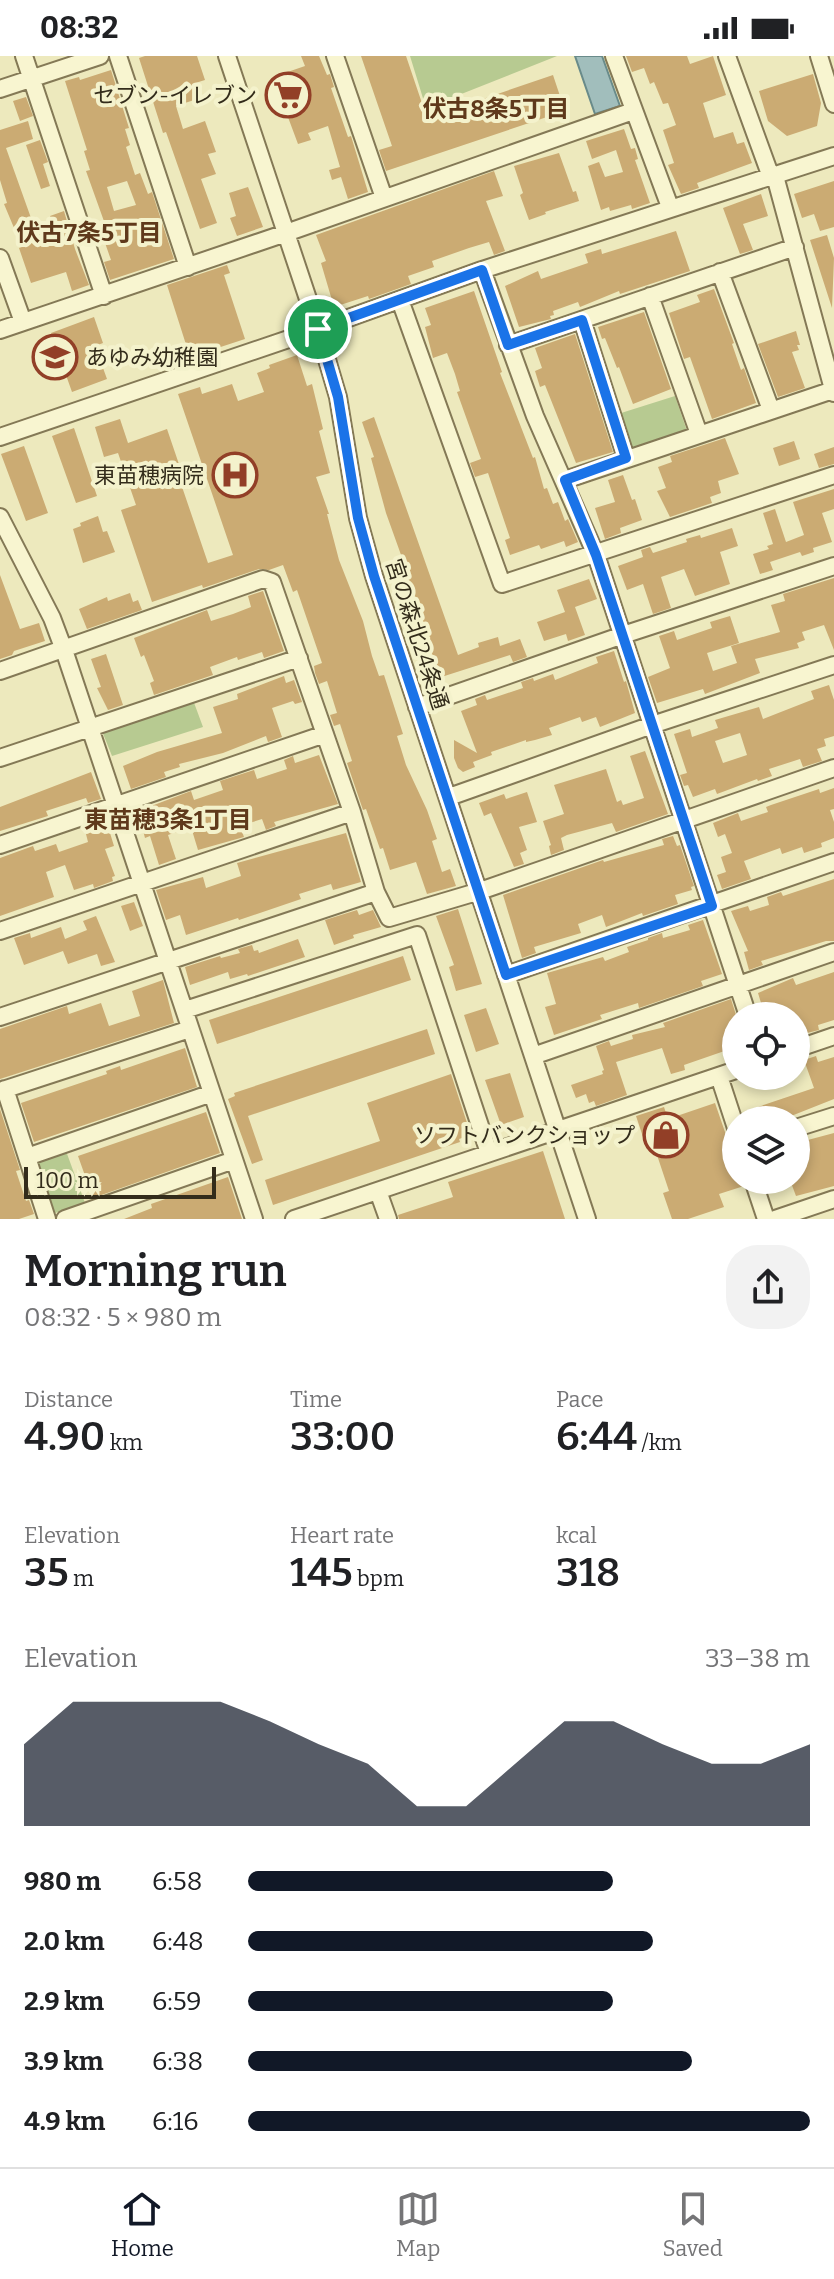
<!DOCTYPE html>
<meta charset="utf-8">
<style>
body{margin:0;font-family:Bitter,"Noto Sans JP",serif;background:#f2f2f2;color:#202124;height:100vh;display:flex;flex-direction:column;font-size:30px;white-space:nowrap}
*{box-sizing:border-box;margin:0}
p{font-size:26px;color:#757577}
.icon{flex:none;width:44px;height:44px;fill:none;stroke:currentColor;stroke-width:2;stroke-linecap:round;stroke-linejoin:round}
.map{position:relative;height:1163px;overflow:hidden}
.details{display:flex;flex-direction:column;background:#fff;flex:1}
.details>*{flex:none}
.controls{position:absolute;left:722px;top:946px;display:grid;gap:16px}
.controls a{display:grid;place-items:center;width:88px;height:88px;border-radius:50%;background:#fff;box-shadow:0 4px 12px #0003;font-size:40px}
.scale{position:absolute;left:24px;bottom:20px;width:192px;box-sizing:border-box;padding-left:8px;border:4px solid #332c1b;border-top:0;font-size:22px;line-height:28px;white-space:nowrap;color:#332c1b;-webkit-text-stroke:6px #f4f2cc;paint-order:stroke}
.pin{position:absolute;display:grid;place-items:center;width:68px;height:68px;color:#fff;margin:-34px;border:4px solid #fff;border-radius:50%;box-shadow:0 2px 8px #0007}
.round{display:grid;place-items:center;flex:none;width:84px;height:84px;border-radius:32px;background:#f2f2f2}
.overview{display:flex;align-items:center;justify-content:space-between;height:136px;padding:0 24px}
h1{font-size:44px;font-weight:600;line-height:60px}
.figures{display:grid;grid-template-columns:repeat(3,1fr);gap:12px;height:136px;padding:8px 24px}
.figures div{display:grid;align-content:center}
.figures b{font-size:40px;font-weight:600}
.figures small{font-size:22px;font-weight:400}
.figures p{font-size:22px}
.chart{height:224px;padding:16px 24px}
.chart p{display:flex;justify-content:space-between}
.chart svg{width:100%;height:144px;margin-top:8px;fill:#111827;opacity:.7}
ul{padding:0 24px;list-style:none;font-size:26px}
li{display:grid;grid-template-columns:128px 96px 1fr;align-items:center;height:60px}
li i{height:20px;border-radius:10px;background:#111827}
.status{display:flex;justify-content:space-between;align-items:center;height:56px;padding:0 40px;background:#fff;direction:ltr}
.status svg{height:22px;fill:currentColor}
.tab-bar{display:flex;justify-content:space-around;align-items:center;height:112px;border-top:2px solid #e0e0e0;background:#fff;font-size:22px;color:#757577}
.tab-bar a{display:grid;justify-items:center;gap:4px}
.tab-bar .selected{color:#111827}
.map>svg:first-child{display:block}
</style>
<div class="status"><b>08:32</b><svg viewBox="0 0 49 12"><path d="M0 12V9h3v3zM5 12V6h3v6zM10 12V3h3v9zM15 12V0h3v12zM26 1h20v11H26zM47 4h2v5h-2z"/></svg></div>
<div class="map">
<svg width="834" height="1163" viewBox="0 0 834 1163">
<rect width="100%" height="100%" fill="#ede9bd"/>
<path fill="#b7ca91" d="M 410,0 L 557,0 L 426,52 Z
M 675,340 L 687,375 L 629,393 L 618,358 Z
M 193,644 L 203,671 L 112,700 L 102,675 Z
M 66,1095 L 85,1147 L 52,1158 L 34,1105 Z"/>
<path fill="#a1bebc" stroke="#698b8a" stroke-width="2" d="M 575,0 L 602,0 L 620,50 L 595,58 Z"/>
<path fill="#cbab73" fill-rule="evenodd" d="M 145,0 L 197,0 L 205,24 L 192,28 L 197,43 L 176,50 L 183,73 L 205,65 L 216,96 L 208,98 L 216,118 L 201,123 L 217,167 L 200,173 L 166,76 L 163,77 L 139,2 Z
M 301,0 L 319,0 L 327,19 L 330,18 L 334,31 L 331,32 L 348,81 L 351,80 L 368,136 L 348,143 L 341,121 L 332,124 L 329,114 L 340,111 L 328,70 L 308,77 L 311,84 L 298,88 L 273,21 L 305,10 Z
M 361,0 L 406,0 L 427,62 L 553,19 L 565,55 L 386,115 L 379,94 L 392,90 Z
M 626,0 L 687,0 L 690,8 L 713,0 L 726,39 L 703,47 L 714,82 L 733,76 L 737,88 L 744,86 L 752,107 L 697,127 L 699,132 L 681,138 L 668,109 L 674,107 L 663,74 L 676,69 L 668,47 L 663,48 L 654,26 L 650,28 L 644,12 L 632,16 Z
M 111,14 L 129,72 L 125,73 L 130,89 L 126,91 L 135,119 L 140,117 L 148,138 L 152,136 L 174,203 L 110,224 L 104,206 L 111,204 L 104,184 L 110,182 L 86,115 L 90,114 L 84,95 L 87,94 L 65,25 L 79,21 L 80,24 ZM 127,125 L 136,149 L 114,155 L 107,131 Z
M 813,18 L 821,47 L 817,70 L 787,80 L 768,65 L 759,35 Z
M 26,41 L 33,60 L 20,65 L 13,45 Z
M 28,65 L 33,83 L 6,92 L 36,176 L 53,170 L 50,160 L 64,155 L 75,193 L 89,229 L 72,235 L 66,216 L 31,227 L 19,192 L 22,191 L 4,148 L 7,147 L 0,124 L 0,74 Z
M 624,73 L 631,93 L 635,92 L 638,103 L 635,104 L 650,147 L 632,153 L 631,149 L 610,155 L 609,151 L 601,154 L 588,110 L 599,106 L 605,121 L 623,116 L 616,94 L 592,103 L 586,85 Z
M 40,84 L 48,106 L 43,108 L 50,130 L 41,133 L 26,89 Z
M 559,97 L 573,136 L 576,135 L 579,145 L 545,156 L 546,158 L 529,164 L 520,139 L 523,137 L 514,110 Z
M 494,115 L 503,140 L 486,145 L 505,195 L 494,199 L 489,186 L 469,192 L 432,205 L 434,211 L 408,220 L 411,228 L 369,243 L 368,240 L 334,251 L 321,207 L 326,205 L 316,179 Z
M 834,125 L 834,171 L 820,175 L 814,158 L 802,162 L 794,138 Z
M 248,131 L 263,171 L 237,180 L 230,162 L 236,160 L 229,137 Z
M 761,138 L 768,160 L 743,168 L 753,194 L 740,198 L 723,152 Z
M 676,175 L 690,215 L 620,238 L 619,235 L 580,251 L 578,246 L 553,255 L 554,259 L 550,260 L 551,263 L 519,271 L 505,230 L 538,215 L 541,223 L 588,207 L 585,198 L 601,193 L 602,198 Z
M 827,179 L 834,202 L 832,252 L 810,184 Z
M 227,209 L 230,217 L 224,219 L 245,283 L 190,301 L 167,229 Z
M 714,233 L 734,287 L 732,288 L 741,314 L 744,312 L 756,347 L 712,363 L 690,301 L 684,303 L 669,257 L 700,246 L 697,239 Z
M 474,235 L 502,316 L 500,317 L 533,402 L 535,401 L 544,433 L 547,432 L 553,448 L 558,446 L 565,465 L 568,463 L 578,486 L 566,491 L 564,485 L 541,493 L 539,489 L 510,499 L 505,484 L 510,482 L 488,417 L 475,421 L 470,407 L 481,403 L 457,336 L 460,335 L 455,318 L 447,297 L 433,302 L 425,271 L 431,269 L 425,252 Z
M 644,256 L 671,333 L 633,348 L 619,311 L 617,312 L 605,282 L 602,283 L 598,271 Z
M 94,261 L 103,287 L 95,290 L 107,323 L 72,336 L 51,277 Z
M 796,275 L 800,289 L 797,289 L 799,294 L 792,296 L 805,332 L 778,341 L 758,288 Z
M 575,278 L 613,396 L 576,407 L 545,329 L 540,331 L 535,315 L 542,312 L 535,292 Z
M 165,293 L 171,310 L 160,314 L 155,296 Z
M 297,299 L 307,330 L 312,328 L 323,373 L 319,375 L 330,417 L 316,421 L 329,458 L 327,458 L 339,504 L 363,565 L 372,600 L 379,620 L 384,619 L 403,678 L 397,680 L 406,709 L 427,754 L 437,783 L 432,785 L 442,816 L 450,813 L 456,830 L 427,838 L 416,806 L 390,814 L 383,792 L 380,793 L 366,753 L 363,754 L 347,707 L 352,705 L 340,668 L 334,670 L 330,659 L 337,657 L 327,625 L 319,628 L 315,617 L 314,610 L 322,607 L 297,534 L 293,536 L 283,509 L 269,514 L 259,513 L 203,532 L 202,529 L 152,546 L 121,454 L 136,449 L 118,397 L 104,401 L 95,371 L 120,363 L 128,387 L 167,373 L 183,420 L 179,422 L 208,507 L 233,499 L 178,338 L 200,331 L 202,338 L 232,328 L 238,345 L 264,336 L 257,317 L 270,312 L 269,309 Z
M 374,361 L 458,599 L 479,591 L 478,587 L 498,581 L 500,590 L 520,583 L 527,601 L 513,606 L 510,599 L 432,624 L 426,607 L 434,604 L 426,580 L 428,579 L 412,532 L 407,521 L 403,522 L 400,512 L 405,510 L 386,457 L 371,402 L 374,401 L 362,366 Z
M 74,372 L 97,440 L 76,447 L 52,380 Z
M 725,382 L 739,418 L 718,425 L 721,437 L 710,441 L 712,447 L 670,461 L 657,435 L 666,432 L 658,411 L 672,406 L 670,400 Z
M 794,385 L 800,403 L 779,410 L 773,392 Z
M 24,390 L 48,457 L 26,465 L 1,398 Z
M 834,391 L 834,408 L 819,412 L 814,398 Z
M 623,419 L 632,444 L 635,443 L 642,464 L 620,472 L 621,477 L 605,483 L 595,452 L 615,446 L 608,424 Z
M 834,433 L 834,453 L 822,457 L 832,486 L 813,492 L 814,496 L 802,500 L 800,496 L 770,506 L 773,514 L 760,518 L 753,498 L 769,493 L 767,490 L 773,488 L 763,457 L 775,453 L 786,486 L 804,479 L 793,446 Z
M 98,460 L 103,476 L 107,475 L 115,496 L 83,507 L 73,473 L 81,470 L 80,467 Z
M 732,472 L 738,490 L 720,496 L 730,528 L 695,540 L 684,513 L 661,521 L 671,552 L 653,558 L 643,528 L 627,534 L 618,510 L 643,501 L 641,494 L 650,491 L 653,497 L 687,486 L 686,483 L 700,479 L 701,482 Z
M 0,519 L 20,573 L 39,567 L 45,585 L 14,595 L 12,599 L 0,603 Z
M 834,522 L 834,594 L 824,569 L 802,576 L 805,584 L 797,587 L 799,592 L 755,603 L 760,617 L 705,638 L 703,633 L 657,647 L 648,621 L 670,612 L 659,580 L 674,575 L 677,584 L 712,572 L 710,566 L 730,560 L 739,587 L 707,597 L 713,615 L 737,607 L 731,590 L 780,576 L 771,549 L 785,545 L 783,538 Z
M 589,523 L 597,543 L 575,551 L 585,579 L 568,585 L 566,578 L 544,585 L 537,566 L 565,556 L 557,534 Z
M 263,535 L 284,595 L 264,602 L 262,596 L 238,604 L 237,601 L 210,611 L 213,619 L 154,639 L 150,627 L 154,625 L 144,599 L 141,601 L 134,582 L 207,554 L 211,565 L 233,558 L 251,551 L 248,540 Z
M 130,537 L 133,546 L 138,544 L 142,554 L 87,573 L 79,553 L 107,541 L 108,545 Z
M 614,595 L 624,626 L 626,625 L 635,657 L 600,671 L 596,661 L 582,666 L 580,661 L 549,672 L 552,679 L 535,684 L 526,686 L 526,684 L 491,696 L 492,699 L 473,706 L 475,711 L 463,716 L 458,712 L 454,702 L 454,684 L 477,697 L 461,655 L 477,649 L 475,643 L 485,639 L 487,644 L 523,632 L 521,626 L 533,622 L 534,625 L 553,618 L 555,624 L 598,607 L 596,601 Z
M 106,598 L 123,649 L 108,654 L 97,632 L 101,631 L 91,603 Z
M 284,620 L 286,627 L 294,624 L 302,646 L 295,648 L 293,645 L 272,652 L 282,681 L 268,686 L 266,680 L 223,697 L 179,708 L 180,711 L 164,716 L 166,721 L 131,733 L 123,710 L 157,696 L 222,677 L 213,651 L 238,643 L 237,638 Z
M 829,629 L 834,644 L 834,680 L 824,683 L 826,690 L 817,693 L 822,705 L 803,711 L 800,703 L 769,713 L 772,720 L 758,725 L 757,723 L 717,738 L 715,733 L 693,741 L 688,729 L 684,730 L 680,719 L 687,717 L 674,678 L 690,673 L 692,681 L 718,672 L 715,664 L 759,651 L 763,663 L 814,643 L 811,635 ZM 740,677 L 747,699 L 723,707 L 715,685 Z
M 645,695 L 668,758 L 616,776 L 612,767 L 567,779 L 561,782 L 564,794 L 551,799 L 549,790 L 551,789 L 543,765 L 564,758 L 554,729 L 606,713 L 617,746 L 621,744 L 623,749 L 644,742 L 630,700 Z
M 319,699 L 338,748 L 274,766 L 276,770 L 266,774 L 262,763 L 240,770 L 244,781 L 198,794 L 191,771 L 168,779 L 176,803 L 159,809 L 150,780 L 145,782 L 138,755 L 191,735 L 194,744 L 223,734 L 220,725 L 254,714 L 257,723 L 287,713 L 284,704 L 293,700 L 295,707 Z
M 91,716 L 101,743 L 88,747 L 86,742 L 46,755 L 48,760 L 0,775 L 0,751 Z
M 834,732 L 834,753 L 830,754 L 834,766 L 834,782 L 821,787 L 822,791 L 804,797 L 802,791 L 782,798 L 780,792 L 744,805 L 751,823 L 722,833 L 717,819 L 726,816 L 721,801 L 732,797 L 725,778 L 718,781 L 713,767 L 738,757 L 741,765 L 768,756 L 766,751 L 771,749 L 819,733 L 820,737 Z
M 527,736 L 537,766 L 519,771 L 527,794 L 520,797 L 524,808 L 514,811 L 491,757 L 484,760 L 479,747 L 504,738 L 506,743 Z
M 103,773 L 104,778 L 110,777 L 114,790 L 105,793 L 115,820 L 112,821 L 113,825 L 94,832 L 93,828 L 74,834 L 65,809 L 46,816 L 54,841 L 0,860 L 0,802 L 33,790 L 35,795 L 56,788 L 59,796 L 88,786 L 86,778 Z
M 346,777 L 361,826 L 333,834 L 331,828 L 299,838 L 301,843 L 239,864 L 238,862 L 186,879 L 180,859 L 166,864 L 156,834 L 203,821 L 206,832 L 241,820 L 237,807 Z
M 673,780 L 677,790 L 680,789 L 694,830 L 691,831 L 692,834 L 675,839 L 678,848 L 643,860 L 642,857 L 606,871 L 602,859 L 578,868 L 581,877 L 534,891 L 536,897 L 522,902 L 503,839 L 603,804 L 604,806 L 664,789 L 662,783 Z
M 834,823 L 834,885 L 826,885 L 761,905 L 763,909 L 749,914 L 744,896 L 748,895 L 731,855 L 748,850 L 750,855 L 769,849 L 767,841 L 781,836 L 783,840 Z
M 134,846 L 143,870 L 130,875 L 121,850 Z
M 458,853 L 482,928 L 456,935 L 449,911 L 454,909 L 436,860 Z
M 357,854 L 359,859 L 373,854 L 381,871 L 353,879 L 354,882 L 334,889 L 325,864 Z
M 96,860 L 115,906 L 101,910 L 97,898 L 68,908 L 63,895 L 24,909 L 14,882 L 30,877 L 31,882 L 61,871 L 65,883 L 87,874 L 83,865 Z
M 703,864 L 722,918 L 701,925 L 703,930 L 639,952 L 638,947 L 600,959 L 602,963 L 554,979 L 545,951 L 556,948 L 547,917 L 603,901 L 605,905 L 629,896 L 627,891 L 648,884 L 648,882 L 662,877 L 663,882 L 690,874 L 688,869 Z
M 298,883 L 305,901 L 248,920 L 247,918 L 230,923 L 228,916 L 190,929 L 185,911 L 220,900 L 221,902 L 240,897 L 238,893 L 252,889 L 254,895 L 258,894 L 259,897 Z
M 403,900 L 411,924 L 217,988 L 209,964 Z
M 834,916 L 834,964 L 818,969 L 819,974 L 807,977 L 805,970 L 796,973 L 796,960 L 765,960 L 758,937 L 793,922 L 796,929 Z
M 163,924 L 174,967 L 0,1023 L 0,973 L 67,950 L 69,958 L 101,947 L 109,970 L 140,960 L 132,935 Z
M 731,943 L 736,959 L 736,991 L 684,1009 L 685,1014 L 671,1018 L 662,992 L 616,1006 L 627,1039 L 596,1050 L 594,1045 L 589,1047 L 586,1038 L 576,1042 L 571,1029 L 603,1018 L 602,1015 L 604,1014 L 596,990 L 609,985 L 611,990 L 633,983 L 632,979 L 665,971 L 663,967 Z
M 486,952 L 499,988 L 476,996 L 464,959 Z
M 427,973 L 435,998 L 248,1060 L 263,1104 L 252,1108 L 228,1043 L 235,1040 L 234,1037 Z
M 185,992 L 197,1031 L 34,1086 L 21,1047 L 107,1018 L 106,1015 L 120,1010 L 121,1014 Z
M 816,1000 L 818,1006 L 834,1001 L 834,1043 L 781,1064 L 778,1064 L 777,1060 L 752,1064 L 749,1054 L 814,1032 L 804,1004 Z
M 510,1017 L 524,1061 L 501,1069 L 485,1024 Z
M 451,1018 L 471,1079 L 459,1083 L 460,1086 L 273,1149 L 265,1124 L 380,1085 L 367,1047 Z
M 715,1047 L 736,1108 L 736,1124 L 742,1124 L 744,1130 L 719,1138 L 724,1151 L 688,1163 L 672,1163 L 663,1137 L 669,1135 L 654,1090 L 647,1093 L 636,1060 L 664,1051 L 668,1063 Z
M 0,1053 L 20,1114 L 16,1115 L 26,1145 L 29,1144 L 34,1158 L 19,1163 L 0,1163 Z
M 206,1056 L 220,1097 L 93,1142 L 78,1100 Z
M 834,1077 L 834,1130 L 796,1140 L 790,1124 L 796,1124 L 796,1096 L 806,1093 L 804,1085 Z
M 543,1095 L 565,1163 L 399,1163 L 398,1159 L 453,1141 L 448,1126 Z
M 228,1121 L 242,1163 L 124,1163 L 152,1152 L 151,1148 Z"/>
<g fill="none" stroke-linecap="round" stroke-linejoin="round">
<g stroke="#847956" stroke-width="20">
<path id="minor" d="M 24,0 L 104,240
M 118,0 L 188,211
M 227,0 L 318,273 L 338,341 L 358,462 L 374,520 L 587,1163
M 335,0 L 384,142
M 614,0 L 670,151
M 727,0 L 771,121
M 819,0 L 834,48
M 0,33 L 100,0
M 775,120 L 834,337
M 0,202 L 23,266
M 482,214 L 535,360 L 596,499 L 748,960
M 720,216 L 771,354
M 650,240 L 699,378
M 400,244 L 502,528 L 834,419
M 582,264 L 626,402
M 0,274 L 286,177 L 633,55
M 508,289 L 795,191
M 0,381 L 318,273 L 482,214 L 834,100
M 565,424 L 833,334
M 0,461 L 52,562 L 64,594 L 254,1163
M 0,615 L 263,523 L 272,526 L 352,756 L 376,836 L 389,862 L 480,835 L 834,712
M 417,651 L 623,579 L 834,510
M 0,702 L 299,602
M 449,741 L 652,669 L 834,609
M 0,789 L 325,678
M 0,875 L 352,756
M 506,919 L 834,806
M 185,954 L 417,879 L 489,1097
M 0,961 L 376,836
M 796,993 L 834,980
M 533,1000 L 834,896
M 719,1020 L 736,1072
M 5,1033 L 27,1101
M 0,1035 L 190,973
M 796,1072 L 834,1060
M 753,1124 L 766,1163
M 378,1135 L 388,1163
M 47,1163 L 27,1101 L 212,1037
M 65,1163 L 234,1104
M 294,1163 L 736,1014
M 775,1163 L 834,1143"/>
</g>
<use href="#minor" stroke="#f8f5d0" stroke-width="16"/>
</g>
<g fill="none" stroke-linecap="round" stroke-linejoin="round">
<g stroke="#fff" stroke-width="16">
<path id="route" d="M 482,214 L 508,289 L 582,264 L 626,402 L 565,424 L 596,499 L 712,850 L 506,919 L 374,520 L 358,462 L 338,341 L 318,273 Z"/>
</g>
<use href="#route" stroke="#1a73e8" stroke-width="10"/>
</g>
<defs>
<g id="supermarket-ring" transform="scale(2.3)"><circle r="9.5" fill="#f4f2cc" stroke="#923f27" stroke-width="1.5"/><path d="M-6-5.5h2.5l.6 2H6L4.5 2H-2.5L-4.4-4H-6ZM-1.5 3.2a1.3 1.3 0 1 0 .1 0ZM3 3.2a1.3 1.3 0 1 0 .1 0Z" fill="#923f27"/></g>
<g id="school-ring" transform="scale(2.3)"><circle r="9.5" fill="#f4f2cc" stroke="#923f27" stroke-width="1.5"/><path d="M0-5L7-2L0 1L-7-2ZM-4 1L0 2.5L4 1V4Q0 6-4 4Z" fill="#923f27"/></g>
<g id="hospital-ring" transform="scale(2.3)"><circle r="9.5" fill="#f4f2cc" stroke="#923f27" stroke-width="1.5"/><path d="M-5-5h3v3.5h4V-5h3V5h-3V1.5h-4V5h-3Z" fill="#923f27"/></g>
<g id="shop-ring" transform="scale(2.3)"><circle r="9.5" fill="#f4f2cc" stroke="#923f27" stroke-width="1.5"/><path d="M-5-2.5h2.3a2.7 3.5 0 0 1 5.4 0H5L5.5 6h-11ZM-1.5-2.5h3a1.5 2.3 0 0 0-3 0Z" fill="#923f27"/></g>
</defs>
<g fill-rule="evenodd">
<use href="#supermarket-ring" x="288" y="39"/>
<use href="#school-ring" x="55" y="301"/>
<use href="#hospital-ring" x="235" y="419"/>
<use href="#shop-ring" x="666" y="1079"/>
</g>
<g text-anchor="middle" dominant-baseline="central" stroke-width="8" stroke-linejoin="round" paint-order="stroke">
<g font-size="22" fill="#332c1b" stroke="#f4f2cc" text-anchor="end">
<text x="257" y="39">セブン-イレブン</text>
<text x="86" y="301" text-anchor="start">あゆみ幼稚園</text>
<text x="204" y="419">東苗穂病院</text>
<text x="635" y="1079">ソフトバンクショップ</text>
</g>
<g font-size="22" fill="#332c1b" stroke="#f4f2cc">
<text transform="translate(417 578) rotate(72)">宮の森北24条通</text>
</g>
<g font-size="24" font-weight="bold" fill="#5f391b" stroke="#f4f2cc">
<text x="496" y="53">伏古8条5丁目</text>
<text x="89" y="177">伏古7条5丁目</text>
<text x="168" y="764">東苗穂3条1丁目</text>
</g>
</g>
</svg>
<div class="controls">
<a><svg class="icon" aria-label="locate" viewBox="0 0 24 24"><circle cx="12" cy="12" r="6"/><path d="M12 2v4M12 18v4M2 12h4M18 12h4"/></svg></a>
<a><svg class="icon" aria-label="layers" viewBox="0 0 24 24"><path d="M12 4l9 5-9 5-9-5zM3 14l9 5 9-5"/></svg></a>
</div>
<div class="scale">100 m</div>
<div class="pin" style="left:318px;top:273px;background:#1e9e55"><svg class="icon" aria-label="arrive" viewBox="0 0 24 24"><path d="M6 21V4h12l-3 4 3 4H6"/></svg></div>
</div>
<section class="details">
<div class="overview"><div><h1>Morning run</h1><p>08:32 · 5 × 980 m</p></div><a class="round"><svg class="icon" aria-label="share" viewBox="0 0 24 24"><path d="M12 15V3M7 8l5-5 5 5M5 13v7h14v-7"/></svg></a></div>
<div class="figures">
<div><p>Distance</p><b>4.90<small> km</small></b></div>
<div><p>Time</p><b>33:00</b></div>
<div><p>Pace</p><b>6:44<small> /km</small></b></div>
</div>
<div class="figures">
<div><p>Elevation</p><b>35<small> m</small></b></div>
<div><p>Heart rate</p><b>145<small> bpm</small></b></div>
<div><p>kcal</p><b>318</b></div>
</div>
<div class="chart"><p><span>Elevation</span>33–38 m</p>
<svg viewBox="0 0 160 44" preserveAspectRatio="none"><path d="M0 44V19L10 6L20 6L30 6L40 6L50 12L60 19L70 25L80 38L90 38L100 25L110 12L120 12L130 19L140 25L150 25L160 19V44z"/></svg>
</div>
<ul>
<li><b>980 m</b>6:58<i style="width:65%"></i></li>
<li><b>2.0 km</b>6:48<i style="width:72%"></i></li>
<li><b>2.9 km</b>6:59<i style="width:65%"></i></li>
<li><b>3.9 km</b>6:38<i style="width:79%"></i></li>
<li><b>4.9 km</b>6:16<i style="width:100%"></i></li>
</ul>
</section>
<nav class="tab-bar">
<a class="selected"><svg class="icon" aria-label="home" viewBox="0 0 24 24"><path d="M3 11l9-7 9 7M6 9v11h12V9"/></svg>Home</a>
<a><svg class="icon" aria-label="map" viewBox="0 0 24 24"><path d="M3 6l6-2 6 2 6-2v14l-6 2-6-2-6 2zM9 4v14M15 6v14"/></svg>Map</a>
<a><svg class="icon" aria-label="saved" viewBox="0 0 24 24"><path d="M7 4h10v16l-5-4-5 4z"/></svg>Saved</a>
</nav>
